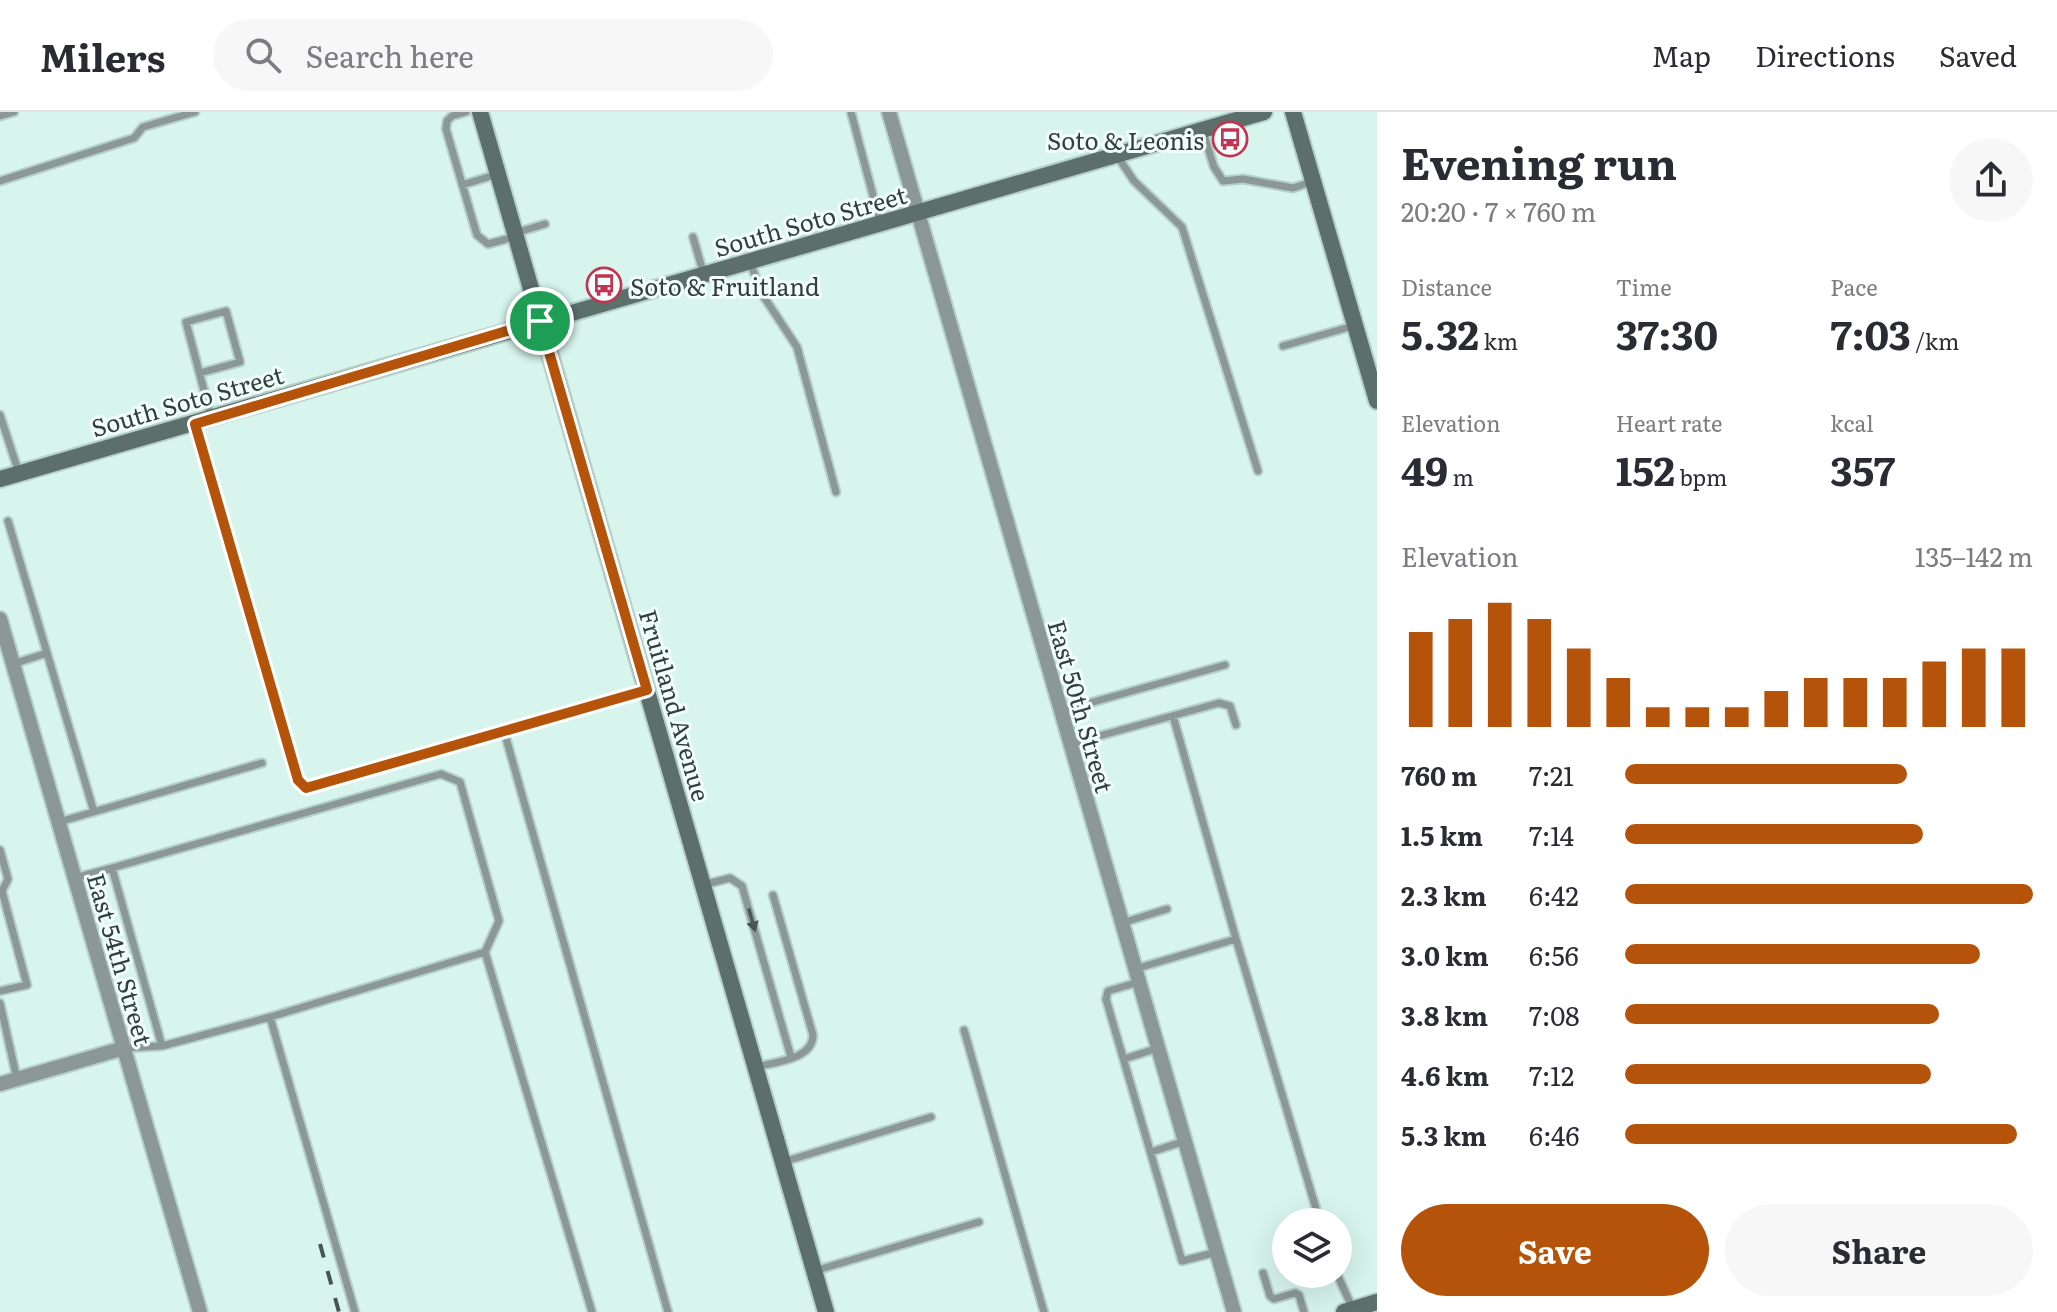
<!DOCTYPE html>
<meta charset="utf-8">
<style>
body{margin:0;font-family:Literata,serif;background:#f7f7f7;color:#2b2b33;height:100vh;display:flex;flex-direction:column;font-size:30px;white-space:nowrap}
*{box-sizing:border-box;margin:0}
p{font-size:26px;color:#7c7c81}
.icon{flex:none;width:44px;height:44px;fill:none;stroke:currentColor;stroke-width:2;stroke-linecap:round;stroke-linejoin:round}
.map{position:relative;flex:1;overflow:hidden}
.details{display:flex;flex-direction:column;background:#fff;width:680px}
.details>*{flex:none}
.buttons{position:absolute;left:1272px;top:1096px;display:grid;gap:16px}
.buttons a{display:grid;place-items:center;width:80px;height:80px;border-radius:50%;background:#fff;box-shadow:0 8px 32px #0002;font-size:40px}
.pin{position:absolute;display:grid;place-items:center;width:68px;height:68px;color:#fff;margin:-34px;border:4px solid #fff;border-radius:50%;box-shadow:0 2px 8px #0007}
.round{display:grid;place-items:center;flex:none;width:84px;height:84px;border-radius:42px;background:#f7f7f7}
.overview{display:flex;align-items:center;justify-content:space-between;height:136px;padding:0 24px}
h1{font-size:44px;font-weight:700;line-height:60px}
.figures{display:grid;grid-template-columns:repeat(3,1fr);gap:12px;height:136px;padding:8px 24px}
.figures div{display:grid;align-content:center}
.figures b{font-size:40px;font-weight:700}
.figures small{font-size:22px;font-weight:400}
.figures p{font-size:22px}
.chart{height:224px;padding:16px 24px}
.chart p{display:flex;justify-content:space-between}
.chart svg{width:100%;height:144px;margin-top:8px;stroke:#b45309;stroke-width:6}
.action{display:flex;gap:16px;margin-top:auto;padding:16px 24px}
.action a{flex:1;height:92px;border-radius:48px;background:#b45309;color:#fff;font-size:32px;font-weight:700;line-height:92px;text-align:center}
.action a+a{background:#f7f7f7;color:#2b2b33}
ul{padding:0 24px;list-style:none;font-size:26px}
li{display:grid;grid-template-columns:128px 96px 1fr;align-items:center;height:60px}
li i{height:20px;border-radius:10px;background:#b45309}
header{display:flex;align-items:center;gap:48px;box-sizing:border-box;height:112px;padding:0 40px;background:#fff;border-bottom:2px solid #e1e1e2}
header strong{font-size:38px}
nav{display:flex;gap:44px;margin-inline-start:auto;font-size:28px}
.search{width:560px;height:72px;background:#f7f7f7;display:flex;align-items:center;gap:20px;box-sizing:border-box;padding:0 28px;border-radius:44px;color:#7c7c81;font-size:30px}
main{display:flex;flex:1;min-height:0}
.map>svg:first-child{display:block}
</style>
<header>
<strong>Milers</strong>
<div class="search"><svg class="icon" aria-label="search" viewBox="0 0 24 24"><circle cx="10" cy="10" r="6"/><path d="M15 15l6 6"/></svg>Search here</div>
<nav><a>Map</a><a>Directions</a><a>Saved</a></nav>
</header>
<main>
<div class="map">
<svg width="1377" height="1200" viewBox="0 0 1377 1200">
<rect width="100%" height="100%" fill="#d7f5ed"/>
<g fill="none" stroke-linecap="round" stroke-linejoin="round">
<g stroke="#b6d1ca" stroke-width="11">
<path id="lane" d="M 466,0 L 452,4 L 447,9 L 446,17 L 477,123 L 488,132 L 514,125
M 851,0 L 880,110
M 0,4 L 14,0
M 1203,20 L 1214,55 L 1223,69 L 1243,67 L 1293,76 L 1311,70
M 1118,45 L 1134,69 L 1182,115 L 1258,359
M 0,69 L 134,26 L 143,15 L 195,0
M 462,73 L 498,62
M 515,121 L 545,112
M 693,125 L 704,163
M 750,150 L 762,182 L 797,235 L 836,380
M 1283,234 L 1353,214
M 200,261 L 240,250 L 226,199 L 186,210 L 211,305
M 0,303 L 19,361
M 195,312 L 298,668 L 306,676 L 647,578
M 8,409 L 94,700
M 13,552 L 47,541
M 1061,599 L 1225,553
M 1173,604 L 1236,827 L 1320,1110
M 504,619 L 668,1200
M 1070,632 L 1219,591 L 1230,594 L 1236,613
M 59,710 L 262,651
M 0,738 L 8,767 L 2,779 L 27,873 L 0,879
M 112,756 L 441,662 L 460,670 L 499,809 L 485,840 L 592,1200
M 75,766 L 112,756 L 162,934
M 703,773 L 730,766 L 742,774 L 791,945
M 1122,811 L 1167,797
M 1135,857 L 1236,827
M 1139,870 L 1108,879 L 1106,887 L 1182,1149 L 1217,1140
M 0,891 L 17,967
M 270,905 L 355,1200
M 964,918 L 1044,1200
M 124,936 L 162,934 L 270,905 L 485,840
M 1124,947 L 1158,936
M 756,955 C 776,950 813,947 813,923 L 773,783
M 1151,1040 L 1185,1029
M 783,1050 L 931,1005
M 814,1159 L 979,1110
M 1263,1161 L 1270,1184 L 1274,1187 L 1295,1181 L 1299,1183 L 1304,1200
M 1337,1162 L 1352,1195"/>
</g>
<g stroke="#b6d1ca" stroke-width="18">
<path id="street" d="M 889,0 L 1234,1200
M 0,507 L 200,1200
M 0,972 L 124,936"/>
</g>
<g stroke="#b6d1ca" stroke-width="20">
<path id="secondary" d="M 480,0 L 826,1200
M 1293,0 L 1377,289
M 0,367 L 1264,0
M 1344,1200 L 1377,1190"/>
</g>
<use href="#lane" stroke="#8c9895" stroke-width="7"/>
<use href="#street" stroke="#8c9895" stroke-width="14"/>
<use href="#secondary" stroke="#5d6f6b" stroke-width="16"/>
<path stroke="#485652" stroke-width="4" stroke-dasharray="14 14" stroke-linecap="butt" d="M 320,1132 L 339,1200"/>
</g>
<defs><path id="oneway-solid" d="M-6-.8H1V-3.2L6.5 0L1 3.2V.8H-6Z" transform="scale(2)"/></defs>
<use fill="#495552" href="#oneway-solid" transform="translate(752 808) rotate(74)"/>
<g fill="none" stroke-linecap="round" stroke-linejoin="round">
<g stroke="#fff" stroke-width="16">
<path id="route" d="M 540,209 L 647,578 L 306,676 L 298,668 L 195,312 Z"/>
</g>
<use href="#route" stroke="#b45309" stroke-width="10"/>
</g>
<defs>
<g id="bus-ring" transform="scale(1.8)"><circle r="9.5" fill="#f2fefb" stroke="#c33352" stroke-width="1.5"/><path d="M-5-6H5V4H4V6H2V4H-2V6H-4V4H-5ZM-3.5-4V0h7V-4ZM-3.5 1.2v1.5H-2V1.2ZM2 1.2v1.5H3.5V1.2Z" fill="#c33352"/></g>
</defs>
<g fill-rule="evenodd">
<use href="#bus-ring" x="1230" y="27"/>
<use href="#bus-ring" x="604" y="173"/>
</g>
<g text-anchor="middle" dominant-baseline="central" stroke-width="6" stroke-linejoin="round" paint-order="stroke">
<g font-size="24" fill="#333f3c" stroke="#f2fefb" text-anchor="end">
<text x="1204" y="27">Soto &amp; Leonis</text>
<text x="630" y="173" text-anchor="start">Soto &amp; Fruitland</text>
</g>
<g font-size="24" fill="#333f3c" stroke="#f2fefb">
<text transform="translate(810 108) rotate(-16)">South Soto Street</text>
<text transform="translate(187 288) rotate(-16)">South Soto Street</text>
<text transform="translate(676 593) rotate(74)">Fruitland Avenue</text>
<text transform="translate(1082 594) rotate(74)">East 50th Street</text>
<text transform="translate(121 847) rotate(74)">East 54th Street</text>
</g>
</g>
</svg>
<div class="buttons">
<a><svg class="icon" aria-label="layers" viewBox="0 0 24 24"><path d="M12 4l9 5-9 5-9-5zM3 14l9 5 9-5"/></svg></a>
</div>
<div class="pin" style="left:540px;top:209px;background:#1e9e55"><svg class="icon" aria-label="arrive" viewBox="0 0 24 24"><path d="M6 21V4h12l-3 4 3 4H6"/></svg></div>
</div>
<section class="details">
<div class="overview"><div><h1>Evening run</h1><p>20:20 · 7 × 760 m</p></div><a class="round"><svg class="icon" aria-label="share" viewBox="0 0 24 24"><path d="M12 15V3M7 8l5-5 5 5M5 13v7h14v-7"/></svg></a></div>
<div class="figures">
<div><p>Distance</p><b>5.32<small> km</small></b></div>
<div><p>Time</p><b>37:30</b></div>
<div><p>Pace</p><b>7:03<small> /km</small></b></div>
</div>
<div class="figures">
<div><p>Elevation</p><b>49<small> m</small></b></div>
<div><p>Heart rate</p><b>152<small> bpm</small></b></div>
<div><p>kcal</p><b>357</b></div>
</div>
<div class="chart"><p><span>Elevation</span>135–142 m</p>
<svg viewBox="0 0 160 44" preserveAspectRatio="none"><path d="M5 44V15M15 44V11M25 44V6M35 44V11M45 44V20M55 44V29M65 44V38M75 44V38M85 44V38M95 44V33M105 44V29M115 44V29M125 44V29M135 44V24M145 44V20M155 44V20"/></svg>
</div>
<ul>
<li><b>760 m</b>7:21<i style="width:69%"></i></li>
<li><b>1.5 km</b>7:14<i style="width:73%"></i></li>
<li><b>2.3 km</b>6:42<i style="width:100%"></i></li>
<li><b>3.0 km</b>6:56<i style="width:87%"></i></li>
<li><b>3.8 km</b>7:08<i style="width:77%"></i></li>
<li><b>4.6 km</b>7:12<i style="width:75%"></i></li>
<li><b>5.3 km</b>6:46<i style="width:96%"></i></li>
</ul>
<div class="action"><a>Save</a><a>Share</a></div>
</section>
</main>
